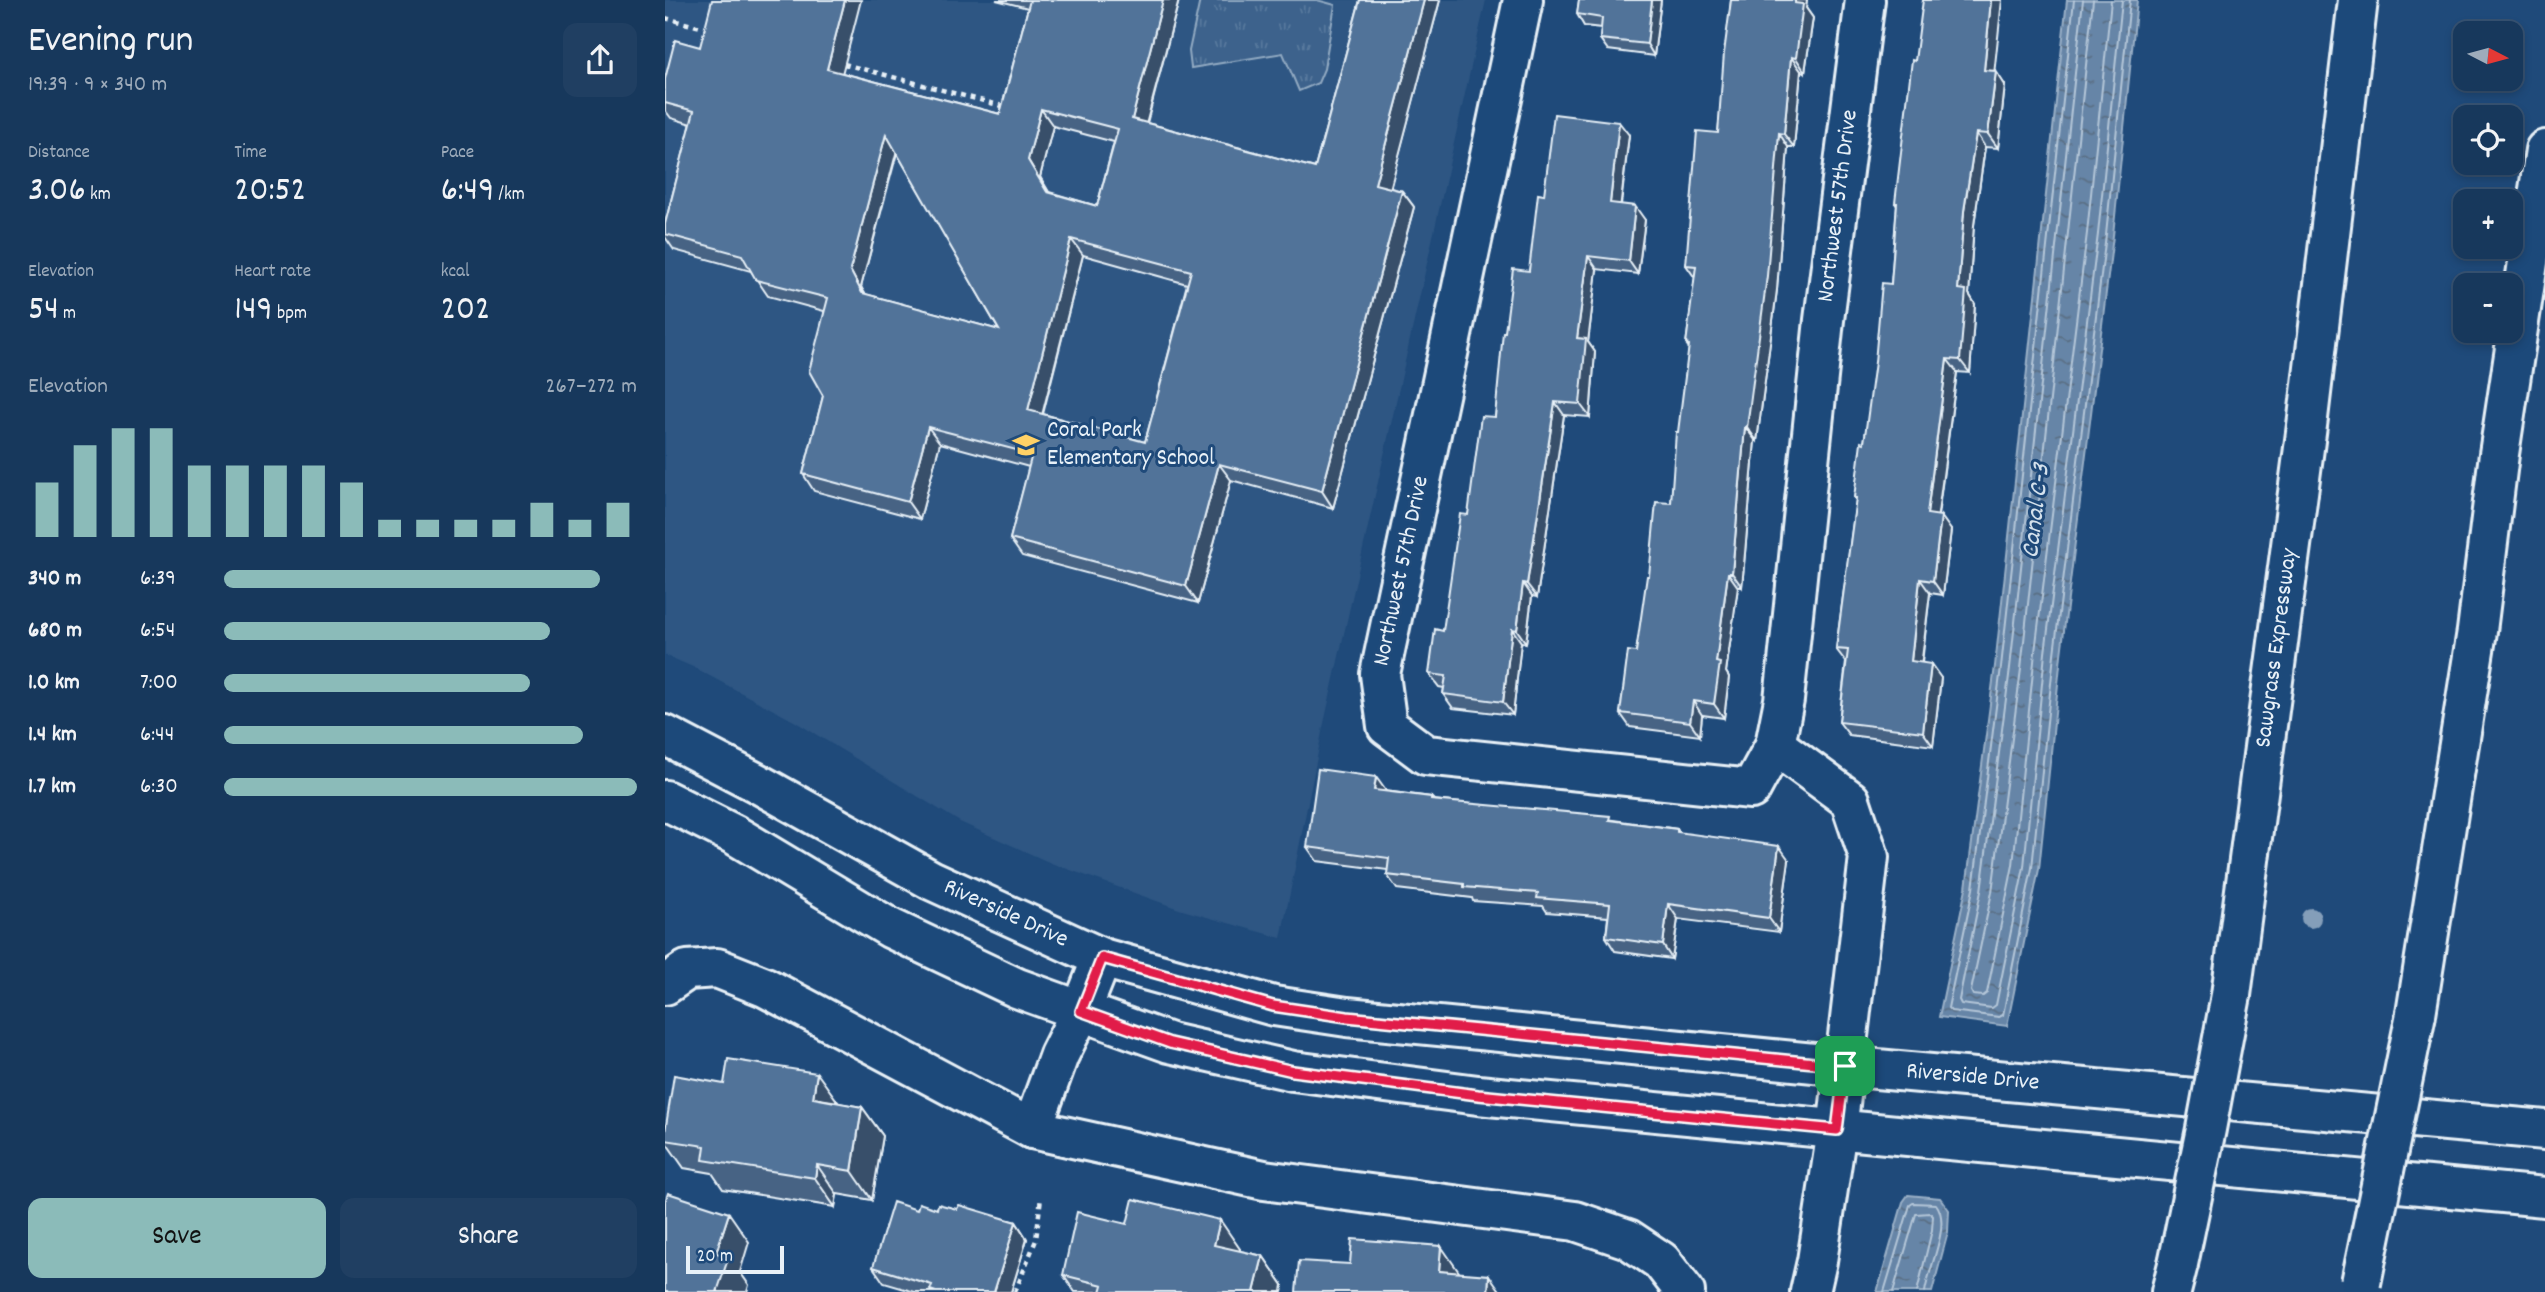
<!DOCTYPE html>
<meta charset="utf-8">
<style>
body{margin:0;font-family:Dekko,sans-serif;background:#203f62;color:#f1f3f6;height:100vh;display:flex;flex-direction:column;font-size:26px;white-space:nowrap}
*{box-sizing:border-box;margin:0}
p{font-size:23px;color:#9eacbb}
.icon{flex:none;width:38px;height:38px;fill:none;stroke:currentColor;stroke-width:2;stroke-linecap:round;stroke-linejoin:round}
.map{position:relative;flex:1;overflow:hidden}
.details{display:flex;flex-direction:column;background:#17385c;width:665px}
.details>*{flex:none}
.needle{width:46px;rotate:96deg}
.tools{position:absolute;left:1788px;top:21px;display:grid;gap:14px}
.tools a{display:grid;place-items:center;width:70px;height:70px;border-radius:14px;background:#17385c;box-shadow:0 4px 10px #0003,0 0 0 2px #365272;font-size:35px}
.scale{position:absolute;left:21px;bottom:18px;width:98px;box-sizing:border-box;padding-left:7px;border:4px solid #e8f1f8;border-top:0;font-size:19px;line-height:24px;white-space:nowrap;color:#e8f1f8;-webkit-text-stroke:5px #1f4a7a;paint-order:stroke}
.pin{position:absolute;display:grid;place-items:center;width:60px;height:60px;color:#fff;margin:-30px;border-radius:14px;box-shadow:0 4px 10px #0006}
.round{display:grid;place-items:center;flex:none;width:74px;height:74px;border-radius:14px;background:#203f62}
.headline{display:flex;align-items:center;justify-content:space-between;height:119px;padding:0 28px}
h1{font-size:38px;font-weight:600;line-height:52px}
.figures{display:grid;grid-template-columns:repeat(3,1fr);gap:10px;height:119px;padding:7px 28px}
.figures div{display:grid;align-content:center}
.figures b{font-size:35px;font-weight:600}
.figures small{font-size:19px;font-weight:400}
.figures p{font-size:19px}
.chart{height:196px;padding:14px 28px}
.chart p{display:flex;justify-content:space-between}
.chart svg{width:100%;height:126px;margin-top:7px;stroke:#8bbbb9;stroke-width:6}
.button{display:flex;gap:14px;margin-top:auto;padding:14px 28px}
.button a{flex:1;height:80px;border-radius:14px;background:#8bbbb9;color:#111;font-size:28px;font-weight:600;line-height:80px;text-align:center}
.button a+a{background:#203f62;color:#f1f3f6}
ul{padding:0 28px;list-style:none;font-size:23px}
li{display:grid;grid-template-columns:112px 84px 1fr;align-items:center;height:52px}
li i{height:18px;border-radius:9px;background:#8bbbb9}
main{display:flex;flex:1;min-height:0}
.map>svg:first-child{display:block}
</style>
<main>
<section class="details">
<div class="headline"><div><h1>Evening run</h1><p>19:39 · 9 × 340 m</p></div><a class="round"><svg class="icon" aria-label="share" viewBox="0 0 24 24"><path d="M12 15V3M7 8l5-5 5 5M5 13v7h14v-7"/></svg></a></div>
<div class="figures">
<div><p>Distance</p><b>3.06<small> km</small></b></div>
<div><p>Time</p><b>20:52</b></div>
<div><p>Pace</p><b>6:49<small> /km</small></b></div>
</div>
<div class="figures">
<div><p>Elevation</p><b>54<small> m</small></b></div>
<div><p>Heart rate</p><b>149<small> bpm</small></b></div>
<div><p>kcal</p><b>202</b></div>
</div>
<div class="chart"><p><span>Elevation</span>267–272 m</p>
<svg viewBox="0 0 160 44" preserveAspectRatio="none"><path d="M5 44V25M15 44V12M25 44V6M35 44V6M45 44V19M55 44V19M65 44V19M75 44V19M85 44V25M95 44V38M105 44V38M115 44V38M125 44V38M135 44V32M145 44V38M155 44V32"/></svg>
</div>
<ul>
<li><b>340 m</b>6:39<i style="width:91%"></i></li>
<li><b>680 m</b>6:54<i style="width:79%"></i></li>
<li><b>1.0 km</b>7:00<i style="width:74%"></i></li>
<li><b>1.4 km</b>6:44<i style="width:87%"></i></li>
<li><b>1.7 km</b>6:30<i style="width:100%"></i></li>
</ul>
<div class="button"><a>Save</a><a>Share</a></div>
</section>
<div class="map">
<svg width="1880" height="1292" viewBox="0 0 1880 1292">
<defs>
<pattern id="grass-tufts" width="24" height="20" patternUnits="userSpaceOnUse" patternTransform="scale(1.75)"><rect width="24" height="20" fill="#3c628c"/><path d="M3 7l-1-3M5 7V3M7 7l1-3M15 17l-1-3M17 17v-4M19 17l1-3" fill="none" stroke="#58799d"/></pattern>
<pattern id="water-ripples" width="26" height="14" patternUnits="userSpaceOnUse" patternTransform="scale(1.75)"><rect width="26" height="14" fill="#6685a7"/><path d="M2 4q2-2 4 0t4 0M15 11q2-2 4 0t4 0" fill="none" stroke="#596d82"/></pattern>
</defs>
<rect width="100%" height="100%" fill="#1f4a7a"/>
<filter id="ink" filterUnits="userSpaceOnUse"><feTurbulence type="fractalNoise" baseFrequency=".0143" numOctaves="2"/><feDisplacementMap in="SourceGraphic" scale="14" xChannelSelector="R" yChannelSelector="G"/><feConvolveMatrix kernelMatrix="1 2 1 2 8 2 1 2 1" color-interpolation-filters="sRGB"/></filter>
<g filter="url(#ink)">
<path fill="#2e5683" d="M 0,0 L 821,0 L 657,732 L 616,938 L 514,909 L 386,863 L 295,822 L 129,721 L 28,667 L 0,655 Z"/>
<path fill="url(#grass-tufts)" stroke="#92aac2" stroke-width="2" d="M 535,0 L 652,0 L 670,5 L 659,69 L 653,83 L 634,91 L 618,53 L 526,68 L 524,51 Z"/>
<path fill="url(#water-ripples)" stroke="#9ab0c7" stroke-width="2" d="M 1402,0 L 1472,0 L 1448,236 L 1396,655 L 1374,869 L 1342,1026 L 1274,1017 L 1301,888 L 1330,666 Z
M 1243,1195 L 1275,1198 L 1284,1210 L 1283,1232 L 1267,1292 L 1212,1292 L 1238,1202 Z"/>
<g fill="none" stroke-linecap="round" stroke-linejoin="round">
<path stroke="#b4c6d8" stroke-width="2" d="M 1409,0 L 1336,667 L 1308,889 L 1283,1008 L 1286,1011 L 1334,1017 L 1338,1015 L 1367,868 L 1389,654 L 1441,235 L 1465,0
M 1418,0 L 1345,668 L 1316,891 L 1294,1000 L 1296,1004 L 1327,1008 L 1331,1005 L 1359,867 L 1380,653 L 1433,234 L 1457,0
M 1428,0 L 1356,669 L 1327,892 L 1306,991 L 1308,995 L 1318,996 L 1322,993 L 1348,865 L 1370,652 L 1422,233 L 1446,0
M 1219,1292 L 1245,1205 L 1248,1203 L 1271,1204 C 1287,1224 1263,1269 1260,1292
M 1228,1292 L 1251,1214 L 1265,1213 L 1268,1216 L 1267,1230 L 1252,1292"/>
<g stroke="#e8f1f8" stroke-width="44">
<g id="street">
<path id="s1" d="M 858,0 L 715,674 L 722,726 L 761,755 L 1086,789 L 1110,745 L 1119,700 L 1159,320 L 1200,0"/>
<path d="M 1110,745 L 1185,800 L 1204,857 L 1172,1130 L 1152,1261 L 1145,1292"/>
<path d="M 0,985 L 22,970 L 52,968 L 100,987 L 367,1129 L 599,1180 L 910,1221 L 963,1239 L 996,1261 L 1020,1292"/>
<path d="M 367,1129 L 394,1055 L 416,1011 L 437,958"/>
</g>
</g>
<g stroke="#e8f1f8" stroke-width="44">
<g id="secondary">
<path id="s2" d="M 0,735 L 92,783 L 266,880 L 437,958 L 609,1006 L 682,1017 L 1179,1066 L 1880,1130"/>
<path d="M 0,800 L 70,835 L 225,928 L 352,988 L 505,1043 L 628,1071 L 813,1095 L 1880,1197"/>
</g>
</g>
<g stroke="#e8f1f8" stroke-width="44">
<g id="highway">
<path id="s3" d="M 1566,995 L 1643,418 L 1693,0"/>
<path d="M 1751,1014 L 1812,631 L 1834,454 L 1880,150"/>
<path d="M 1506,1292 L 1513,1264"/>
</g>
</g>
<path stroke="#e8f1f8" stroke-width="4.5" stroke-dasharray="5 5" stroke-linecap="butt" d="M 0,18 L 43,29
M 179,64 L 341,107
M 350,1292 L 371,1240 L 376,1197"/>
<use href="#street" stroke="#1f4a7a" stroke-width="38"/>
<use href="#secondary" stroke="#1f4a7a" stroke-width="38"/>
<use href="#highway" stroke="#1f4a7a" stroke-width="38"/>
<g stroke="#e8f1f8" stroke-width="44" stroke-linecap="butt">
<path id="highway-bridge" d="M 1513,1264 L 1541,1129 L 1566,995
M 1696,1283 L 1751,1014"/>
</g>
<use href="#highway-bridge" stroke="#1f4a7a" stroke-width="38"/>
</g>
<circle fill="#849eb9" cx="1646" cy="918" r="10"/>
<path fill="#466384" stroke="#e8f1f8" stroke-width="2" fill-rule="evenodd" d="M 331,0 L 514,0 L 482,123 L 650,168 L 695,0 L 775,0 L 725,188 L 737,191 L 749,207 L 668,508 L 566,480 L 533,603 L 357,556 L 345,539 L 364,467 L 275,443 L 255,519 L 149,491 L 138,474 L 158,396 L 159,311 L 103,296 L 86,271 L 9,250 L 0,237 L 0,224 L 26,124 L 6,118 L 0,110 L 0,79 L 35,47 L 177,73 L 335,114 L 363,8 ZM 388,126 L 449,142 L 432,206 L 384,192 L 375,177 ZM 232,153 L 334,330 L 200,294 L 196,287 ZM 418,255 L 522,284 L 480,442 L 378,414 Z
M 914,0 L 996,0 L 989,56 L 943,50 L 935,39 L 936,28 L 919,26 L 912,14 Z
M 1066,0 L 1142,0 L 1141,8 L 1148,18 L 1140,72 L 1136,71 L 1129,147 L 1123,147 L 1112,290 L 1092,441 L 1090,440 L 1077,587 L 1073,587 L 1061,672 L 1064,677 L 1059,718 L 1037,715 L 1035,736 L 965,727 L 955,713 L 971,652 L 984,576 L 1006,503 L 1024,348 L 1021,344 L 1030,278 L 1021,265 L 1053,133 Z
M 1330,71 L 1340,85 L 1333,148 L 1320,147 L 1309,225 L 1304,294 L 1310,304 L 1305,373 L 1292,372 L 1273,516 L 1286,530 L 1278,595 L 1265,593 L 1257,663 L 1276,678 L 1268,746 L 1184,735 L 1174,722 L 1181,662 L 1171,649 L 1191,500 L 1189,498 L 1199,443 L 1226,284 L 1232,206 L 1230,203 Z
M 964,135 L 956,205 L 980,220 L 973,274 L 932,269 L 923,342 L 930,352 L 925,417 L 899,415 L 872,597 L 867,596 L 861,643 L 856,642 L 848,715 L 788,708 L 778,694 L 779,688 L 774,687 L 764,674 L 778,631 L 803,515 L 830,417 L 840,332 L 864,271 L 879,195 Z
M 721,791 L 766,797 L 769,800 L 948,820 L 1012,829 L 1015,833 L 1124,860 L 1114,932 L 1013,919 L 1007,959 L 950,951 L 941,937 L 943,917 L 882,912 L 878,906 L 808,901 L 807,898 L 732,889 L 722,875 L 723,870 L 652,861 L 642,847 Z
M 173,1103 L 197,1107 L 218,1136 L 207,1200 L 172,1194 L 170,1207 L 58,1189 L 47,1173 L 19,1168 L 0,1141 L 0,1140 Z
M 272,1209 L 292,1209 L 351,1222 L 362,1239 L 346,1292 L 250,1292 L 219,1283 L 208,1267 L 252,1210 Z
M 462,1224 L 575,1249 L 575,1251 L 598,1256 L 618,1285 L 617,1292 L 410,1292 L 398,1275 Z"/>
<path fill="#39506b" stroke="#e8f1f8" stroke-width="2" d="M 180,0 L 196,0 L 174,86 L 162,69 Z
M 498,0 L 514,0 L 478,136 L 467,119 Z
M 759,0 L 775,0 L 722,201 L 710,184 Z
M 987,0 L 996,0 L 989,56 L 982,44 Z
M 1130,0 L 1142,0 L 1141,8 L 1148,18 L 1140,72 L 1131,58 Z
M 1326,0 L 1337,0 L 1328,84 L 1319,70 Z
M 1126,57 L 1136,71 L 1129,147 L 1119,134 Z
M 1331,71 L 1340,85 L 1333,148 L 1323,134 Z
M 376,109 L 388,126 L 375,177 L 393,208 L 382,192 L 363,160 Z
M 954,122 L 964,135 L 954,217 L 945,203 Z
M 1114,133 L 1123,147 L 1112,290 L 1092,441 L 1082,427 Z
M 1311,133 L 1320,147 L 1309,225 L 1304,294 L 1310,304 L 1305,373 L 1295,360 L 1293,289 L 1299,211 Z
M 221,134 L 232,150 L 196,287 L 209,310 L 197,293 L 185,270 Z
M 737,191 L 749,207 L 668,508 L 657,491 Z
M 970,206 L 980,220 L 973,274 L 964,261 Z
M 406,239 L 418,255 L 374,427 L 363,410 Z
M 923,256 L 932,269 L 923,342 L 930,352 L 925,417 L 915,404 L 912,338 Z
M 1282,359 L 1292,372 L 1271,528 L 1262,514 Z
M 890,402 L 899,415 L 872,597 L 862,584 Z
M 263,427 L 275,443 L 255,519 L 243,502 Z
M 1080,427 L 1090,440 L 1077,587 L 1067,573 Z
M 554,464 L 566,480 L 533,603 L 521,586 Z
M 1276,516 L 1286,530 L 1278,595 L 1268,581 Z
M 1063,573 L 1073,587 L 1061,672 L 1064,677 L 1059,718 L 1049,704 L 1051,662 Z
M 1255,579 L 1265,593 L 1255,675 L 1246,661 Z
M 858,583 L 867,596 L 861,643 L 852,630 Z
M 847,629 L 856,642 L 848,715 L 838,702 Z
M 1266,664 L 1276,678 L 1268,746 L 1258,732 Z
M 1028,701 L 1037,715 L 1035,736 L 1025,722 Z
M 711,777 L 721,791 L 719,804 L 709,790 Z
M 1114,846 L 1124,860 L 1114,932 L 1104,918 Z
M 1003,904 L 1013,919 L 1007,959 L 998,945 Z
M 152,1073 L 173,1102 L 148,1098 Z
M 197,1107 L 218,1136 L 207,1200 L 187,1171 Z
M 152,1165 L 172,1194 L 170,1207 L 150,1178 Z
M 64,1213 L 84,1242 L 75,1272 L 84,1285 L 82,1292 L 53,1292 L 51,1253 Z
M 555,1220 L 575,1249 L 569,1274 L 549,1245 Z
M 351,1222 L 362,1239 L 346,1292 L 329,1292 Z
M 776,1246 L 796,1275 L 774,1271 Z
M 598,1256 L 618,1285 L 617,1292 L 589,1292 Z
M 824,1275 L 836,1292 L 823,1292 Z"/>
<path fill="#517399" stroke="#e8f1f8" stroke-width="2" fill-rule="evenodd" d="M 47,0 L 180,0 L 162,69 L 335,114 L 365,0 L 498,0 L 467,119 L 650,168 L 695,0 L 759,0 L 710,184 L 737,191 L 657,491 L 554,464 L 521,586 L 345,539 L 367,454 L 263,427 L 243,502 L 138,474 L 158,396 L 144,371 L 163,298 L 91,280 L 77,255 L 0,234 L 0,224 L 29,111 L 0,103 L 0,79 L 10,40 L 35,47 ZM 376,109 L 453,129 L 432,206 L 382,192 L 363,160 ZM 221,134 L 277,232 L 334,330 L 197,293 L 185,270 ZM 406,239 L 526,271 L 480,442 L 363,410 Z
M 914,0 L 987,0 L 982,44 L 935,39 L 937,18 L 912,14 Z
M 1066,0 L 1130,0 L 1130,3 L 1138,4 L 1131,58 L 1126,57 L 1119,134 L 1114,133 L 1102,276 L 1082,427 L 1080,427 L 1067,573 L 1063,573 L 1051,662 L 1055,663 L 1049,704 L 1028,701 L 1025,722 L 955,713 L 963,651 L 971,652 L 982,576 L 984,576 L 991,502 L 1006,503 L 1011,432 L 1013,432 L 1024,345 L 1021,344 L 1031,266 L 1021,265 L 1032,131 L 1053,133 L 1059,53 Z
M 1258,0 L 1326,0 L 1319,70 L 1331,71 L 1323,134 L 1311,133 L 1299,211 L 1293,289 L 1301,290 L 1295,360 L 1282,359 L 1262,514 L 1276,516 L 1268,581 L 1255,579 L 1246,661 L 1266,664 L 1258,732 L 1174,722 L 1183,650 L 1171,649 L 1191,498 L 1189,498 L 1196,442 L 1199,443 L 1210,362 L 1217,283 L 1226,284 L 1232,203 L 1230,203 L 1247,60 L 1250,61 Z
M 889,114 L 954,122 L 945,203 L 970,206 L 964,261 L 923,256 L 912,338 L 921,339 L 915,404 L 890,402 L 862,584 L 858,583 L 852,630 L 847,629 L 838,702 L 778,694 L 781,676 L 764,674 L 770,629 L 778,631 L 795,514 L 803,515 L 816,416 L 830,417 L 838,332 L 840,332 L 848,269 L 864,271 L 873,194 L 879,195 Z
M 653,769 L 711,777 L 709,790 L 766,797 L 766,800 L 945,816 L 944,820 L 1012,829 L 1012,832 L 1114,846 L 1104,918 L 1003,904 L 998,945 L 941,937 L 945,904 L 872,898 L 873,893 L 799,887 L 799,884 L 722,875 L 724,858 L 642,847 Z
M 63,1059 L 152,1073 L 148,1098 L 197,1107 L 187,1171 L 152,1165 L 150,1178 L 38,1160 L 40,1146 L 0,1140 L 0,1132 L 9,1075 L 59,1084 Z
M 3,1193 L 64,1213 L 51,1253 L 64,1256 L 52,1292 L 0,1292 L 0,1202 Z
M 468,1199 L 555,1220 L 549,1245 L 598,1256 L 589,1292 L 436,1292 L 438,1285 L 398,1275 L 412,1212 L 462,1224 Z
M 228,1202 L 252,1210 L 254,1203 L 272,1209 L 273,1204 L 292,1209 L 294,1205 L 351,1222 L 329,1292 L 271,1292 L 265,1290 L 267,1285 L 208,1267 Z
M 687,1239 L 776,1246 L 774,1271 L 824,1275 L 823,1292 L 631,1292 L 634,1261 L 685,1264 Z"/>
</g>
<g fill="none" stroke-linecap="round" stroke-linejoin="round" filter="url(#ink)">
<g stroke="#fff" stroke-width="14">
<path id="route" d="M 437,958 L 608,1006 L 682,1017 L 1180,1066 L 1172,1130 L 813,1095 L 628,1071 L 505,1043 L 416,1011 Z"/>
</g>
<use href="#route" stroke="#e11d48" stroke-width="9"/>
</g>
<defs>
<g id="school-bare" transform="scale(2.1)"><path d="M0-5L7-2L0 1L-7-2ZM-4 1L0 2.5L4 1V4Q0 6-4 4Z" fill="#ffd166" stroke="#1f4a7a" stroke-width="2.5" paint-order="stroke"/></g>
</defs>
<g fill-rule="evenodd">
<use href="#school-bare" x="361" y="445"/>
</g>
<g text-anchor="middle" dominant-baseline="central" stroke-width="6" stroke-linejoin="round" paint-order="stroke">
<g font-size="24" fill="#e8f1f8" stroke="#1f4a7a">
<text stroke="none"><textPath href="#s1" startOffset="1710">Northwest 57th Drive</textPath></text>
<text transform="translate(737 571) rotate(-78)">Northwest 57th Drive</text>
<text stroke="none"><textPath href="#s3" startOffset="350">Sawgrass Expressway</textPath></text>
<text stroke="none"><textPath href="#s2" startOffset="385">Riverside Drive</textPath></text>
<text stroke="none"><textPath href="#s2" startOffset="1372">Riverside Drive</textPath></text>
</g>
<g font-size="24" fill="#e8f1f8" stroke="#1f4a7a" text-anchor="start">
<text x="382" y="431">Coral Park<tspan x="382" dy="28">Elementary School</tspan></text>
</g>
<g font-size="26" font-style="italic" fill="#d4e1ec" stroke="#1f4a7a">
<text transform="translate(1372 511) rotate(-83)">Canal C-3</text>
</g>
</g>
</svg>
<div class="tools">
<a><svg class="needle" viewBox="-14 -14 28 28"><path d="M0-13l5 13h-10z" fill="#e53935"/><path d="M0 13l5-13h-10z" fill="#9eacbb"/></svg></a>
<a><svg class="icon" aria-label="locate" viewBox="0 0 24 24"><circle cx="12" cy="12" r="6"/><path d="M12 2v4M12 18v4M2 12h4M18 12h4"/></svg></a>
<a>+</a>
<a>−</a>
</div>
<div class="scale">20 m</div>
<div class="pin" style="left:1180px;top:1066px;background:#1e9e55"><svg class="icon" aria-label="arrive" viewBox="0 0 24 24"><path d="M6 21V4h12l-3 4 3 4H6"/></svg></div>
</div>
</main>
